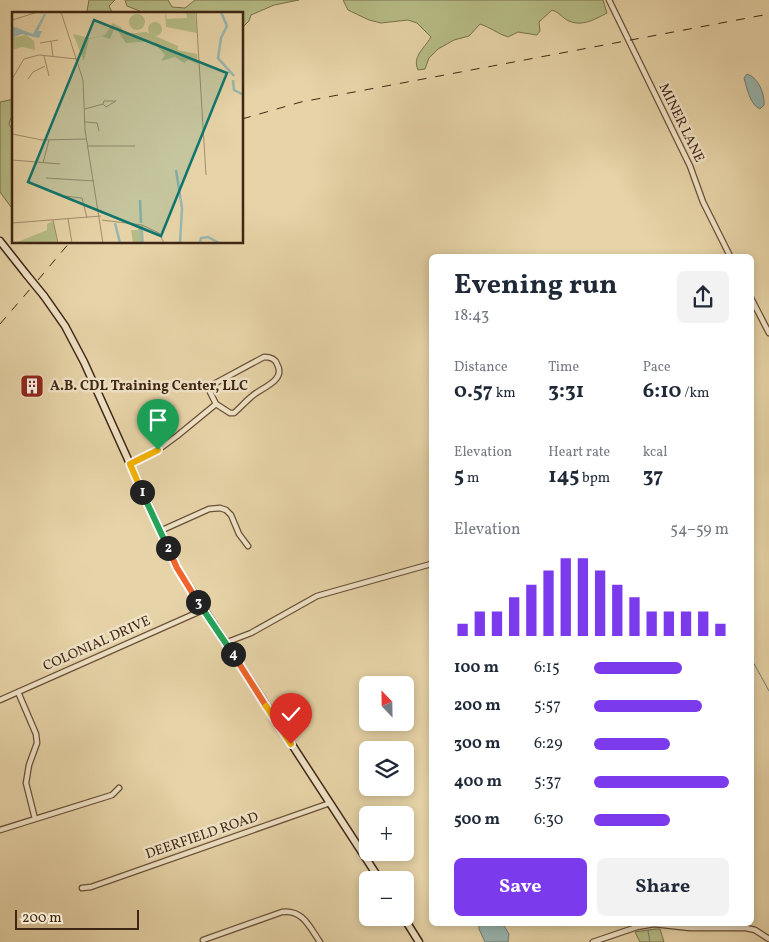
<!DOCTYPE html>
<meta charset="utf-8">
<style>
body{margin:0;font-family:Vollkorn,serif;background:#f2f2f3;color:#1f2937;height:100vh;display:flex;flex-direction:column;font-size:19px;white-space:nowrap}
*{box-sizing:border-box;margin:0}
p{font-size:16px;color:#747a83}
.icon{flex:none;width:28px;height:28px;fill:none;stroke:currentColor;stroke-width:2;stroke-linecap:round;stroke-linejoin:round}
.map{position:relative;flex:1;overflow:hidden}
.panel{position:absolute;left:429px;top:254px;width:325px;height:672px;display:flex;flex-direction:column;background:#fff;border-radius:8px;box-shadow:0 2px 8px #0003}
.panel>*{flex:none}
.needle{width:32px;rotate:338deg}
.buttons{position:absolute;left:359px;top:676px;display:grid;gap:10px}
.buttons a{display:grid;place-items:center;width:55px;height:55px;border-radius:8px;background:#fff;box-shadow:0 2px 8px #0003;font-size:25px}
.scale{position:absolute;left:15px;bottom:12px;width:124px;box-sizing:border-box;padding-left:5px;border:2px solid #3f2513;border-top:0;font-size:14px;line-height:18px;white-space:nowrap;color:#3f2513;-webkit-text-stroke:4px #efe2c6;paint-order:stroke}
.pin{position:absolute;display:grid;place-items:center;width:42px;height:42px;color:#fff;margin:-51px -21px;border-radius:50% 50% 50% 0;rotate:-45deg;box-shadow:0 0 5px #0007}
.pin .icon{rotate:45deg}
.km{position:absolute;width:25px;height:25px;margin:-12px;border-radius:50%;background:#222;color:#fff;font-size:14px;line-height:25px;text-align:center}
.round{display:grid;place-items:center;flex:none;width:52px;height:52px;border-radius:8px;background:#f2f2f3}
.head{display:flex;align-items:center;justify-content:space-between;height:85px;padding:0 25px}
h1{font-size:28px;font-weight:700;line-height:38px}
.metrics{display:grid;grid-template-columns:repeat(3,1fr);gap:8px;height:85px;padding:5px 25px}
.metrics div{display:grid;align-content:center}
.metrics b{font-size:21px;font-weight:700}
.metrics small{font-size:14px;font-weight:400}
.metrics p{font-size:14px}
.chart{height:140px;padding:10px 25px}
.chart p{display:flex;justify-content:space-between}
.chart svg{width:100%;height:90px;margin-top:5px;stroke:#7c3aed;stroke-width:6}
.action{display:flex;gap:10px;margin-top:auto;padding:10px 25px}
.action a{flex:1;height:58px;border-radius:8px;background:#7c3aed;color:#fff;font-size:20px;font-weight:700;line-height:58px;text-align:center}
.action a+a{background:#f2f2f3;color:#1f2937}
ul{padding:0 25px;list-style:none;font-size:16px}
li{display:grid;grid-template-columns:80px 60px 1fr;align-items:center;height:38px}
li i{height:12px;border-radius:6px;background:#7c3aed}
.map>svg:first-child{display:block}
</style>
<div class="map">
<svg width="769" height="942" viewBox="0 0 769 942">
<rect width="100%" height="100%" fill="#e6d3a7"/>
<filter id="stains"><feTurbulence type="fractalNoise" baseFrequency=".004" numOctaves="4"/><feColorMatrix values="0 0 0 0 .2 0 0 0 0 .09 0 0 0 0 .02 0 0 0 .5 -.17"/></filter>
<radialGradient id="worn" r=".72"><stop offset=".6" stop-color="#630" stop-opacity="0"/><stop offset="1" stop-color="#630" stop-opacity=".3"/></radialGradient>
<path fill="#b6bc86" stroke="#7a704c" d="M 89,0 L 115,0 L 109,6 L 113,14 L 88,14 L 87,11 Z
M 125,0 L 168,0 L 172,7 L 185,8 L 195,0 L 299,0 L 274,5 L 251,15 L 249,21 L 243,27 L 242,14 L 147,14 L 127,6 Z
M 343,0 L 603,0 L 607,13 C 595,19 583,27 569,21 C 562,18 562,14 552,10 L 539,22 L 540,31 L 537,35 L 518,32 L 508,37 C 498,34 490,27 480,24 L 469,36 L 454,40 L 438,49 L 429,58 L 425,69 L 418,70 C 412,56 424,49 431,37 L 417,23 L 408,20 L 381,23 L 369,20 L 348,10 Z
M 14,99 L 14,110 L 9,124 L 14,133 L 14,211 L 0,192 L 0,102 Z
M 655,929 L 660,929 L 664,942 L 640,942 L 635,932 Z"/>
<path fill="#98b6b0" stroke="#747c71" d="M 747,74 C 758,77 765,94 764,105 L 760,109 C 750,105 747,88 744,78 Z
M 479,924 L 503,924 L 509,934 L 508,942 L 485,942 L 479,929 Z"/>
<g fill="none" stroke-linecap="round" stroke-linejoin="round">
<path stroke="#747c71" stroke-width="1" d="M 751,658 L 769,691
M 648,931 L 650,942"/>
<g stroke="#695038" stroke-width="7">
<path id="minor" d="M 609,0 L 690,166 L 703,202 L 730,256
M 751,298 L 769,333
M 130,464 L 158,450 L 177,436 L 216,404 L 230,413 L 234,413 C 240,408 245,402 251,397 C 260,388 287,381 277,364 C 275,358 270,357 264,357 L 212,385 L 210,392 L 216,404
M 160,531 L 209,509 L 220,508 L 226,510 L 231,515 L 239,534 L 248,546
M 225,643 L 251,633 L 317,596 L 431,564
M 18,692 L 36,734 L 37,743 L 29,765 L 26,783 L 35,819
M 0,700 L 203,610
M 0,830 L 112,795 L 119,788
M 82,888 L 91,887 L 330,803
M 203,940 L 282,912 C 303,909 310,928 320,942
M 593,942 L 637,927 L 654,924 L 690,928 L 746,928 L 755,930 L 769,939"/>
</g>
<g stroke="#3f2513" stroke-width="9">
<path id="secondary" d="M 0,241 L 26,274
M 44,296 L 65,326 L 84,362 L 177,568 L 380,880
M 404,918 L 419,942"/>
</g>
<use href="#minor" stroke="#efe2c6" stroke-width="4.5"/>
<use href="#secondary" stroke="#efe2c6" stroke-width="6"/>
<path stroke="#3f2513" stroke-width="1" stroke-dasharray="9 9" stroke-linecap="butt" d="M 242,119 L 301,102 L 769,14
M 38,280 L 70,242
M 0,324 L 31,288"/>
<g stroke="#3f2513" stroke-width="9" stroke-linecap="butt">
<path id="secondary-bridge" d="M 26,274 L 44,296"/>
</g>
<use href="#secondary-bridge" stroke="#efe2c6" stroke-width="6"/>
</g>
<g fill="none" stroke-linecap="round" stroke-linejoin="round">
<g stroke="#fff" stroke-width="10">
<path id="split-1" d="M 142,492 L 130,464 L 158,450"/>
</g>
<g stroke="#fff" stroke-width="10">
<path id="split-2" d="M 142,492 L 168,548"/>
</g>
<g stroke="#fff" stroke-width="10">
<path id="split-3" d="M 168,548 L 177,568 L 198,602"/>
</g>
<g stroke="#fff" stroke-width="10">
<path id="split-4" d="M 198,602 L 233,654"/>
</g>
<g stroke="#fff" stroke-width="10">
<path id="split-5" d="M 233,654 L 266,706"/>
</g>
<g stroke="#fff" stroke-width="10">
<path id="split-6" d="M 266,706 L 291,744"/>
</g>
<use href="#split-1" stroke="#f5b400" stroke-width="6"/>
<use href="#split-2" stroke="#22a559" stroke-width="6"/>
<use href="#split-3" stroke="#f0652b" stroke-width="6"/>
<use href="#split-4" stroke="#22a559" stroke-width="6"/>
<use href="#split-5" stroke="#f0652b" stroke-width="6"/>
<use href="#split-6" stroke="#f5b400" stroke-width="6"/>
</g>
<defs>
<g id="building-square" transform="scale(1.25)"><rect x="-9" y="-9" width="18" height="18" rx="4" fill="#8f2418" stroke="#efe2c6"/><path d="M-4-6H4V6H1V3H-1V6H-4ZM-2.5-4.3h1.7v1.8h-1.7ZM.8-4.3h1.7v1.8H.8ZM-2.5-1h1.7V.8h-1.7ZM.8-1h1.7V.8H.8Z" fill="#fff"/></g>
</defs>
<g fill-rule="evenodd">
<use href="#building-square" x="32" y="386"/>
</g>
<g text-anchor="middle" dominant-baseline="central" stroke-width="5" stroke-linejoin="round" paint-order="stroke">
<g font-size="14" fill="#3f2513" stroke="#efe2c6">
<text transform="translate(681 123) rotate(64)">MINER LANE</text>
<text transform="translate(97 644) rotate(-24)">COLONIAL DRIVE</text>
<text transform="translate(202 836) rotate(-19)">DEERFIELD ROAD</text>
</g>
<g font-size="14" font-weight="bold" fill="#3f2513" stroke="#efe2c6" text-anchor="start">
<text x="50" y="386">A.B. CDL Training Center, LLC</text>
</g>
</g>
<g transform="translate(12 12)">
<rect width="231" height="231" fill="#e6d3a7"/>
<path d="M 153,0 L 155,7 L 175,6 L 174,0 L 183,0 L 185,21 L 154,15 ZM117 10a8 8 0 1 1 16 0a8 8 0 1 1-16 0ZM136 17a7 7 0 1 1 14 0a7 7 0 1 1-14 0ZM 101,11 L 109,15 L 113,22 L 134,20 L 166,34 L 166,38 L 185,42 L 186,52 L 176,48 L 172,51 L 163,45 L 149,49 L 153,43 L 140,29 L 114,31 L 103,15 L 98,27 L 89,24 L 77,27 L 72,49 L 61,22 L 78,26 L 93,23 ZM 14,23 L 22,29 L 23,38 L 10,35 L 0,38 L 0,26 ZM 41,209 L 46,230 L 51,231 L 3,231 L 35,218 L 35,212 ZM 127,213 L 131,214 L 132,231 L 121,231 L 119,218 L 126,218 Z" fill="#b6bc86"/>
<path d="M 32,2 L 34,2 L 26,19 L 30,19 L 27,26 L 10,22 L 0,26 L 0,14 L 21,22 Z" fill="#98b6b0"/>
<path fill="none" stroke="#98b6b0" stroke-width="2.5" d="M 209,0 L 215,14 L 209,26 L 206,46 L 222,64M 221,68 L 222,78 L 232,83M 164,158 L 170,196 L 168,231M 128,188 L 129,211M 103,211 L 108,231M 129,214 L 130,231M 188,231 L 189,226 L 196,225 L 207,231"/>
<path fill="none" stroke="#a38d6c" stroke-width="1" d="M 49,0 L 71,68 L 73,118 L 91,231M 184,0 L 194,163M 0,8 L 26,0M 39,29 L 41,45M 28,31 L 46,28M 32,44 L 37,64M 12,47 L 27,43 L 65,47M 0,67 L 12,47M 16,67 L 21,60 L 33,54M 73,97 L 91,92 L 94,95 L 104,89 L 92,89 L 91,92M 73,110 L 85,111 L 87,119M 0,122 L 30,128 L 74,127M 76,134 L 123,134M 0,148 L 48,152M 31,151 L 37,128M 34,166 L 82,169M 52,184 L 70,186 L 75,206M 56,207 L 60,231M 41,208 L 46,231M 90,208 L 130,213 L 147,221 L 152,231M 0,211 L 89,204"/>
<path fill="#0f766e" fill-opacity="0.15" stroke="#0f766e" stroke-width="2.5" d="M 82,8 L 215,61 L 149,224 L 16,170 Z"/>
<rect width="231" height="231" fill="none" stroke="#3f2513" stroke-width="2.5"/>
</g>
<rect width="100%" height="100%" filter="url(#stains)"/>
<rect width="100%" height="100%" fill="url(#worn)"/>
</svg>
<div class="buttons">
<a><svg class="needle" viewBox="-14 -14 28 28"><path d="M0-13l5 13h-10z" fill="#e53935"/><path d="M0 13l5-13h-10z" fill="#747a83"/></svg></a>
<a><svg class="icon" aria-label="layers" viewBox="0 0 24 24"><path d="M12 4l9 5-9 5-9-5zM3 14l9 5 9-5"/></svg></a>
<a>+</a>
<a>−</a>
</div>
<div class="scale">200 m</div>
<div class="pin" style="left:158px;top:450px;background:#1e9e55"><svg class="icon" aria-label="arrive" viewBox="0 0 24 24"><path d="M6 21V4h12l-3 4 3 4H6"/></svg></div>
<div class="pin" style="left:291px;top:744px;background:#d93025"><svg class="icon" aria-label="check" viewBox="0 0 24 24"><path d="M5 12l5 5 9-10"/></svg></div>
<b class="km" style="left:142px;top:492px">1</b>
<b class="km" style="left:168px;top:548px">2</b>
<b class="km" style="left:198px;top:602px">3</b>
<b class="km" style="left:233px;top:654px">4</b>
<section class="panel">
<div class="head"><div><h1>Evening run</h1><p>18:43</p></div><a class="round"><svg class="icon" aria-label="share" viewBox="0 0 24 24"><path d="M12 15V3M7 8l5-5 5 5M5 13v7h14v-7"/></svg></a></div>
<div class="metrics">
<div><p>Distance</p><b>0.57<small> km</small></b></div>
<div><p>Time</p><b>3:31</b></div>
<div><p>Pace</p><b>6:10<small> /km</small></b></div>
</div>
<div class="metrics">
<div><p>Elevation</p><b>5<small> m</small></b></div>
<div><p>Heart rate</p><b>145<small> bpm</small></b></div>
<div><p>kcal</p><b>37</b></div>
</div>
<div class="chart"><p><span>Elevation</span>54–59 m</p>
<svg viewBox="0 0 160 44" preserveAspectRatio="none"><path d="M5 44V38M15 44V32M25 44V32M35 44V25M45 44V19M55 44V12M65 44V6M75 44V6M85 44V12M95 44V19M105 44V25M115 44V32M125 44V32M135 44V32M145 44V32M155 44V38"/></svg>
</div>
<ul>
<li><b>100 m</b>6:15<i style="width:65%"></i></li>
<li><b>200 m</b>5:57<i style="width:80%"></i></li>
<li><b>300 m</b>6:29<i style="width:56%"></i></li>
<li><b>400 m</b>5:37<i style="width:100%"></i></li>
<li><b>500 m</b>6:30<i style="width:56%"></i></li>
</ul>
<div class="action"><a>Save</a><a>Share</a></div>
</section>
</div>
